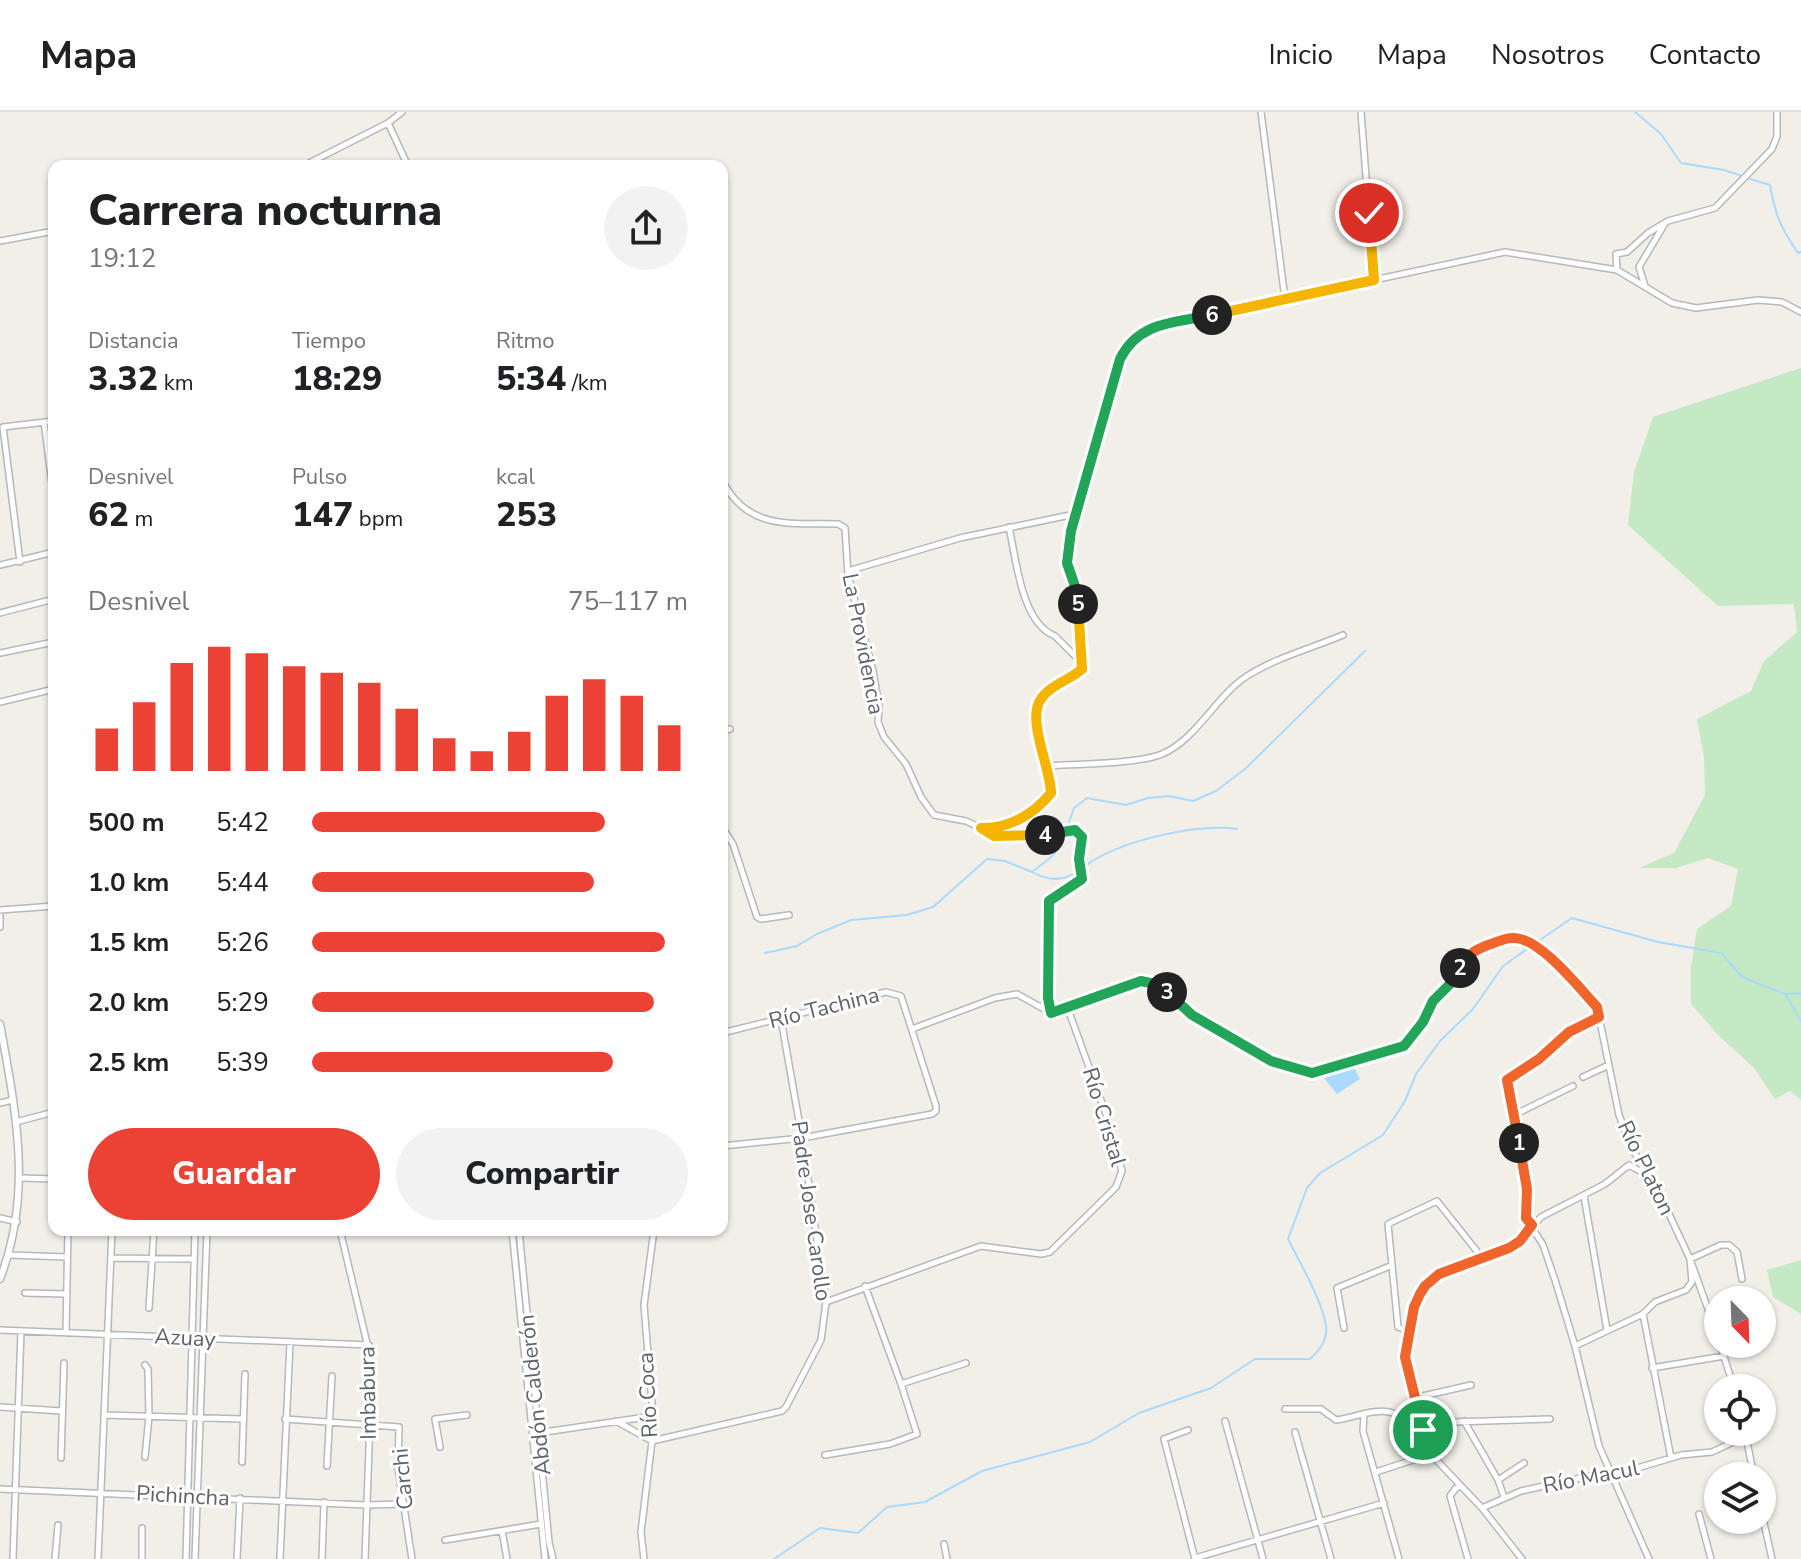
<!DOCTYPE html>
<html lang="es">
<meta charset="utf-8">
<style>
body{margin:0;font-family:"Nunito Sans",sans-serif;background:#f2f2f2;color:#202124;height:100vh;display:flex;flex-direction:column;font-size:30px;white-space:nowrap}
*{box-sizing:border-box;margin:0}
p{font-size:26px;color:#757577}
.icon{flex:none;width:44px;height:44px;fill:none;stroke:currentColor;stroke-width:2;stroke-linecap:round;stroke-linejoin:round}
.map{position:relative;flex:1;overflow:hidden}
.details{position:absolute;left:48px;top:48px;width:680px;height:1076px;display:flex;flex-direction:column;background:#fff;border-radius:16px;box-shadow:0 2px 6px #0004}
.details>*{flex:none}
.needle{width:52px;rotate:157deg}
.fabs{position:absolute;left:1704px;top:1174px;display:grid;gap:16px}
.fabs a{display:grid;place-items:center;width:72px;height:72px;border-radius:50%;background:#fff;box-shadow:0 2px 6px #0004;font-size:40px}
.pin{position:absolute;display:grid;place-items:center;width:68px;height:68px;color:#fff;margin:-34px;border:4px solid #fff;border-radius:50%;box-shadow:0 2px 8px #0007}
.km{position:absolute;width:40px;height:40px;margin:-20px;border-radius:50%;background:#222;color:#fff;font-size:22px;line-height:40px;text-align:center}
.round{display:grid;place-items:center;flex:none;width:84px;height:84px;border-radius:42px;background:#f2f2f2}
.summary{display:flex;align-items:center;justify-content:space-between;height:136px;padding:0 40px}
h1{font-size:44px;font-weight:800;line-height:60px}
.figures{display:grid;grid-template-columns:repeat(3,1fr);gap:12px;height:136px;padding:8px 40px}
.figures div{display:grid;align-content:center}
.figures b{font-size:34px;font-weight:800}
.figures small{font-size:22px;font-weight:400}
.figures p{font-size:22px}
.chart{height:224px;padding:16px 40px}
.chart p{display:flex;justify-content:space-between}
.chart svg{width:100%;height:144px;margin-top:8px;stroke:#ea4335;stroke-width:6}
.cta{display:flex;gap:16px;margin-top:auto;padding:16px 40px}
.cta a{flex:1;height:92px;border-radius:48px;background:#ea4335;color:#fff;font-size:32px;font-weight:800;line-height:92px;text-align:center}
.cta a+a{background:#f2f2f2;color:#202124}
ul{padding:0 40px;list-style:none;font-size:26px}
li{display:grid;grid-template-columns:128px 96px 1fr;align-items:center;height:60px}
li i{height:20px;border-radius:10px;background:#ea4335}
header{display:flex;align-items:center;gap:48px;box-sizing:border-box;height:112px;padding:0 40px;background:#fff;border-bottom:2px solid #e0e0e0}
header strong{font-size:38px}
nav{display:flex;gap:44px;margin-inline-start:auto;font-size:28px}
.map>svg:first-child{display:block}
</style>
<header>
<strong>Mapa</strong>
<nav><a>Inicio</a><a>Mapa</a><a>Nosotros</a><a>Contacto</a></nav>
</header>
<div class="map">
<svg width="1801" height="1447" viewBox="0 0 1801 1447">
<rect width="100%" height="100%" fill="#f1efe8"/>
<path fill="#c5e8c5" d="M 1801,256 L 1801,988 L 1790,979 L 1775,987 L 1754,956 L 1718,923 L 1691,892 L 1691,855 L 1697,817 L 1731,794 L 1738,757 L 1708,746 L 1676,756 L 1639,756 L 1674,741 L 1705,683 L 1704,645 L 1697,607 L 1751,579 L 1764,549 L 1797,520 L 1794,492 L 1718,494 L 1628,413 L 1634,360 L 1653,305 Z
M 1801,1148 L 1801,1202 L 1773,1185 L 1767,1158 Z"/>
<path fill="#aadaff" d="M 1354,955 L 1360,967 L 1337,982 L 1323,965 L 1325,961 Z"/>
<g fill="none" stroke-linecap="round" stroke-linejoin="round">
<path stroke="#aadaff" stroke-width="2" d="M 1635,0 L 1661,22 L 1681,51 L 1724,58 L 1742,64
M 1750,67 L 1770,73 C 1775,103 1781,116 1798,141 L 1801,140
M 1067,715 L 1074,696 L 1087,686 L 1126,693 L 1148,686 L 1169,684 L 1193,689 L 1216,679 L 1245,657 L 1365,539
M 1085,754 C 1119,729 1196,711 1237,717
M 1032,760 C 1048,769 1063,770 1078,759
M 1537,830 L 1572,806 L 1658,830 L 1721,841 L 1742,865 L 1785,882 L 1801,909
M 765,841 L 797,834 L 817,822 L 851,808 L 907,803 L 933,795 L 987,747 L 1005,749 L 1032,760 C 1045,750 1061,740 1065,723
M 1786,882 L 1801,881
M 774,1447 L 820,1416 L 858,1421 L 887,1395 L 925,1390 L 982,1359 L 1090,1330 L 1139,1301 L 1211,1276 L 1255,1247 L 1310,1247 C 1319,1239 1328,1228 1326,1214 C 1322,1188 1300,1151 1288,1127 L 1307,1076 L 1320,1061 L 1383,1023 L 1405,989 L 1416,962 L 1440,929 L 1473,897 L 1503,854 L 1530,835"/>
<g stroke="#b5b8bc" stroke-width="8">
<path id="minor" d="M 1261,0 L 1285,187
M 1361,0 L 1374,168
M 388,11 L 408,54
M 303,54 L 388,11 L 402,0
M 0,129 L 54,119
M 1617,158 L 1616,142 L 1627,140 L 1648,121 L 1668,109 L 1715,96 L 1772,37 L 1777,24 L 1777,0
M 1645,174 L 1639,155 L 1664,113
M 44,310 L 54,387
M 3,315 L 20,450
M 3,315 L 54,309
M 722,368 C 747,418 789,411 838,412 L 845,416 L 848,463 L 873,559 L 879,594 L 878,610 L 884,625 L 906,652 L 921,685 L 934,703 L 966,709 L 981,716 L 993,717 L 1020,708 L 1051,681 C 1051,657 1026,607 1041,587 C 1050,573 1070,568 1082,557 L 1077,480 L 1067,451 L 1071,419 L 1120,247 C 1126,233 1135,223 1149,216 L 1505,140 L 1617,158 L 1672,191 L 1696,196 L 1758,188 L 1782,190 L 1801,200
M 1009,415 C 1016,446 1021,511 1055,524 L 1083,552
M 0,453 L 54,440
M 848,459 L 960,426 L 1075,402
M 0,501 L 54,487
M 0,541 L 54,530
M 0,590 L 54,577
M 722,619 L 730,617
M 1046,654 C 1074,652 1139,652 1162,642 C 1196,628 1216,584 1247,564 C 1275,546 1312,536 1343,523
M 722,715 L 733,732 L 757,805 L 761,807 L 789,803
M 982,717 C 1006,734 1049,721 1075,718 L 1082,725 L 1079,747 L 1082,767 L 1049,789 L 1048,886 L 1051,901
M 0,798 L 54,794
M 0,804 L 0,815
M 1599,905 L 1569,920 L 1539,947 L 1507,968 L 1527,1077 L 1526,1106 L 1543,1133 L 1555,1168 L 1575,1234 L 1599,1334 L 1649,1447
M 912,917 L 995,886 L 1017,882 L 1053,902 L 1141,869 L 1155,872 L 1192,903 L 1271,949 L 1312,961 L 1404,934 L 1423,910 L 1433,889 L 1454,868 L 1465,846 L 1478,837 L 1514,825 L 1530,830 L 1543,839 L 1597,895 L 1619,1003 L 1632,1036 L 1669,1102 L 1690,1147 L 1718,1225
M 722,921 L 886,880 L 901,884 L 936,994 L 936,999 L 932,1002 L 802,1026 L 722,1034
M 1583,965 L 1609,953
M 0,991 L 12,988
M 1514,1003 L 1573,974
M 16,1010 L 54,1000
M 21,1066 L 54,1067
M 1584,1084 L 1607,1218
M 0,1106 L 17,1110
M 340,1118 L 372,1252 L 365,1447
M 512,1118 L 545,1447
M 519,1118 L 549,1430 L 553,1447
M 9,1143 L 67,1145
M 112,1146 L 193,1147
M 865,1174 L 901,1272 L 966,1251
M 25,1181 L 65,1182
M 826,1190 L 981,1134 L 1041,1142 L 1050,1140 L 1116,1075 L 1122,1059 L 1106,1002 L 1068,897
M 149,1196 L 154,1118
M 1643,1202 L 1671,1346
M 1344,1216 L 1337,1176 L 1390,1154
M 0,1218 L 369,1233
M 1411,1220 L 1398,1215 L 1388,1112 L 1437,1089 L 1476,1138 L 1479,1146
M 66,1221 L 68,1118
M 1720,1232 L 1734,1276
M 1575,1234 L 1643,1202 L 1655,1190 L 1686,1178 L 1692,1170 L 1690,1147 L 1721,1133 L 1729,1133 L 1737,1140 L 1742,1167
M 1652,1256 L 1724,1244
M 1414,1286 L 1471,1273
M 0,1295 L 62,1299
M 1285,1297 L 1321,1297 L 1336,1308 C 1353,1306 1377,1295 1393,1301 C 1404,1304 1410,1313 1422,1315
M 105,1303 L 242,1307
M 1364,1303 L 1363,1319 L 1399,1447
M 285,1307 L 399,1315 L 398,1356 L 412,1447
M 616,1309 L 652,1329 L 782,1299 L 786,1295 L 821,1228 L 826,1190 L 802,1026 L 781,907
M 1225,1309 L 1263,1447
M 1464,1309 L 1498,1368 L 1504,1385
M 1422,1311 L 1550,1307
M 1188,1318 L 1164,1327 L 1195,1447
M 1295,1320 L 1331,1447
M 1745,1320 L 1754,1364
M 538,1321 L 653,1304
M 440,1335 L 435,1307 L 467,1303
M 1429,1340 L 1461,1374
M 825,1343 L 890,1332 L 917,1322 L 901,1272
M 145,1345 L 149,1304 L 148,1257 L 145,1253
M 61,1346 L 64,1251
M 242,1350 L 245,1262
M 327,1354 L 332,1264
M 1376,1360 L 1425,1344 L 1430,1337 L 1414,1286 L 1405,1245 L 1414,1195 L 1425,1174 L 1447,1158 L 1509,1136 L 1520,1129 L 1541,1105 L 1605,1072 L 1629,1053 L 1647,1063
M 1498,1368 L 1524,1351
M 0,1377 L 366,1393 L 404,1392
M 1482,1396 L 1522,1447
M 1699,1402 L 1711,1447
M 1762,1402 L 1772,1447
M 502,1419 L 507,1447
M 445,1428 L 541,1412
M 944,1432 L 947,1447
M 1195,1446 L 1384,1391
M 13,1447 L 21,1219
M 55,1447 L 58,1413
M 98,1447 L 112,1118
M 142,1447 L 142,1416
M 186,1447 L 195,1118
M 195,1447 L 207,1118
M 237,1447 L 240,1386
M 280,1447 L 290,1231
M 322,1447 L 324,1390
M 644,1447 L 641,1420 L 652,1329 L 653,1304 L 644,1193 L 654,1118
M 1468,1447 L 1450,1384 L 1456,1376 L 1461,1374 L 1482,1396 L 1521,1379 L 1585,1365 L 1624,1360 L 1681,1343 L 1712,1340 L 1746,1324"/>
</g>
<g stroke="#b5b8bc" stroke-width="9">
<path id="tertiary" d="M 0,912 C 16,1000 33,1081 0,1167"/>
</g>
<use href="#minor" stroke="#fff" stroke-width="5"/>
<use href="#tertiary" stroke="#fff" stroke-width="6"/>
</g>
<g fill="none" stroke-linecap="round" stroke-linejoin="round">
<g stroke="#fff" stroke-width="16">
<path id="split-1" d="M 1423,1318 L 1405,1245 L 1414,1195 L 1420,1182 L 1425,1174 L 1439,1162 L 1509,1136 L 1520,1129 L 1532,1113 L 1526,1106 L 1527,1077 L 1519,1031"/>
</g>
<g stroke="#fff" stroke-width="16">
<path id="split-2" d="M 1460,856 C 1466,843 1475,838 1488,833 C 1495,831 1504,826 1512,826 C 1538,823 1580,877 1597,895 L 1599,905 L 1569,920 L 1539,947 L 1507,968 L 1519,1031"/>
</g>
<g stroke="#fff" stroke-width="16">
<path id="split-3" d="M 1167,880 L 1192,903 L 1271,949 L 1312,961 L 1404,934 L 1423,910 L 1433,889 L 1454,868 L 1460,856"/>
</g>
<g stroke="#fff" stroke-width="16">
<path id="split-4" d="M 1045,723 L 1075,718 L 1082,725 L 1079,747 L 1082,767 L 1049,789 L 1048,886 L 1051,901 L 1141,869 L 1155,872 L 1167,880"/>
</g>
<g stroke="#fff" stroke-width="16">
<path id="split-5" d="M 1045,723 L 994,724 L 981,716 C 1009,717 1034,702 1051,681 C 1051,657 1026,607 1041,587 C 1050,573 1070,568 1082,557 L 1078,492"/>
</g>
<g stroke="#fff" stroke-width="16">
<path id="split-6" d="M 1078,492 L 1077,480 L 1067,451 L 1071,419 L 1120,247 C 1139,209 1175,211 1212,203"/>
</g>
<g stroke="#fff" stroke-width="16">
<path id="split-7" d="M 1212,203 L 1374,168 L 1369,101"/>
</g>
<use href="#split-1" stroke="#f0652b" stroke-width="10"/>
<use href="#split-2" stroke="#f0652b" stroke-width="10"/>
<use href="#split-3" stroke="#22a559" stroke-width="10"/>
<use href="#split-4" stroke="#22a559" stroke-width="10"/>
<use href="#split-5" stroke="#f5b400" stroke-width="10"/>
<use href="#split-6" stroke="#22a559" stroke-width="10"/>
<use href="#split-7" stroke="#f5b400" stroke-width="10"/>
</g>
<g text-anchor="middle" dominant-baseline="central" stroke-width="6" stroke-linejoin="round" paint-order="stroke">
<g font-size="22" fill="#5f6368" stroke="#fff">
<text transform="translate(863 532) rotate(79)">La Providencia</text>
<text transform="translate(824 896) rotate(-14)">Río Tachina</text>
<text transform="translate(1104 1005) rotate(73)">Río Cristal</text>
<text transform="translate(1646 1056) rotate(64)">Río Platon</text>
<text transform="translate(811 1099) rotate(82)">Padre Jose Carollo</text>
<text transform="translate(185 1226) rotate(3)">Azuay</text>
<text transform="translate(368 1281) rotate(-91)">Imbabura</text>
<text transform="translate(535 1283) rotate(-96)">Abdón Calderón</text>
<text transform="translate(648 1283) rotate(-93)">Río Coca</text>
<text transform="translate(1591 1365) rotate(-11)">Río Macul</text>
<text transform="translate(403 1367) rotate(-95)">Carchi</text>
<text transform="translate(183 1384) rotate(3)">Pichincha</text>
</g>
</g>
</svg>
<div class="fabs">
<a><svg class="needle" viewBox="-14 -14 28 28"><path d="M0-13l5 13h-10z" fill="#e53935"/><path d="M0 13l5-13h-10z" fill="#757577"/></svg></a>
<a><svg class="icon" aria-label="locate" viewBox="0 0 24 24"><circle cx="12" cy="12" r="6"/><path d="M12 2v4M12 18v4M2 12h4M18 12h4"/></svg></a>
<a><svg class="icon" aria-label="layers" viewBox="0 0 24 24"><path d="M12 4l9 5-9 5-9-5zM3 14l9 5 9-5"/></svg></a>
</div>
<div class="pin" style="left:1423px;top:1318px;background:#1e9e55"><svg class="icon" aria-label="arrive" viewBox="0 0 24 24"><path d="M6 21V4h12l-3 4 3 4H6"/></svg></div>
<div class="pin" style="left:1369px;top:101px;background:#d93025"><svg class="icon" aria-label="check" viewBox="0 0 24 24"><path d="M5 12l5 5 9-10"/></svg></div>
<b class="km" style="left:1519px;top:1031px">1</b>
<b class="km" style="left:1460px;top:856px">2</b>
<b class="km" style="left:1167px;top:880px">3</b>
<b class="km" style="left:1045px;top:723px">4</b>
<b class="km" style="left:1078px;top:492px">5</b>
<b class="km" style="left:1212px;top:203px">6</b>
<section class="details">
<div class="summary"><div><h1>Carrera nocturna</h1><p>19:12</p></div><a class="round"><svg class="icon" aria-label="share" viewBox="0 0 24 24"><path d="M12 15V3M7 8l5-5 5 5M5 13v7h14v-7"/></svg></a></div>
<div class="figures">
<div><p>Distancia</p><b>3.32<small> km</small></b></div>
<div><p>Tiempo</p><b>18:29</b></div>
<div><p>Ritmo</p><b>5:34<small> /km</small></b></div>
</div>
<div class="figures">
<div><p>Desnivel</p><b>62<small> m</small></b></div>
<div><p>Pulso</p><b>147<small> bpm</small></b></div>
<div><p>kcal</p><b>253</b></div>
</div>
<div class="chart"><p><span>Desnivel</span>75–117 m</p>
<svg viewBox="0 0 160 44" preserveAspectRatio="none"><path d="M5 44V31M15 44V23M25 44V11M35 44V6M45 44V8M55 44V12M65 44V14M75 44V17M85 44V25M95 44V34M105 44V38M115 44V32M125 44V21M135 44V16M145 44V21M155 44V30"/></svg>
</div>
<ul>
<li><b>500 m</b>5:42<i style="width:78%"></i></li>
<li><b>1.0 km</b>5:44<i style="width:75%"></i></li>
<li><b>1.5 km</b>5:26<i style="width:94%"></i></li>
<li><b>2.0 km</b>5:29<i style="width:91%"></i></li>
<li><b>2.5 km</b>5:39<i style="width:80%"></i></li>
</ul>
<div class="cta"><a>Guardar</a><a>Compartir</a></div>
</section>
</div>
